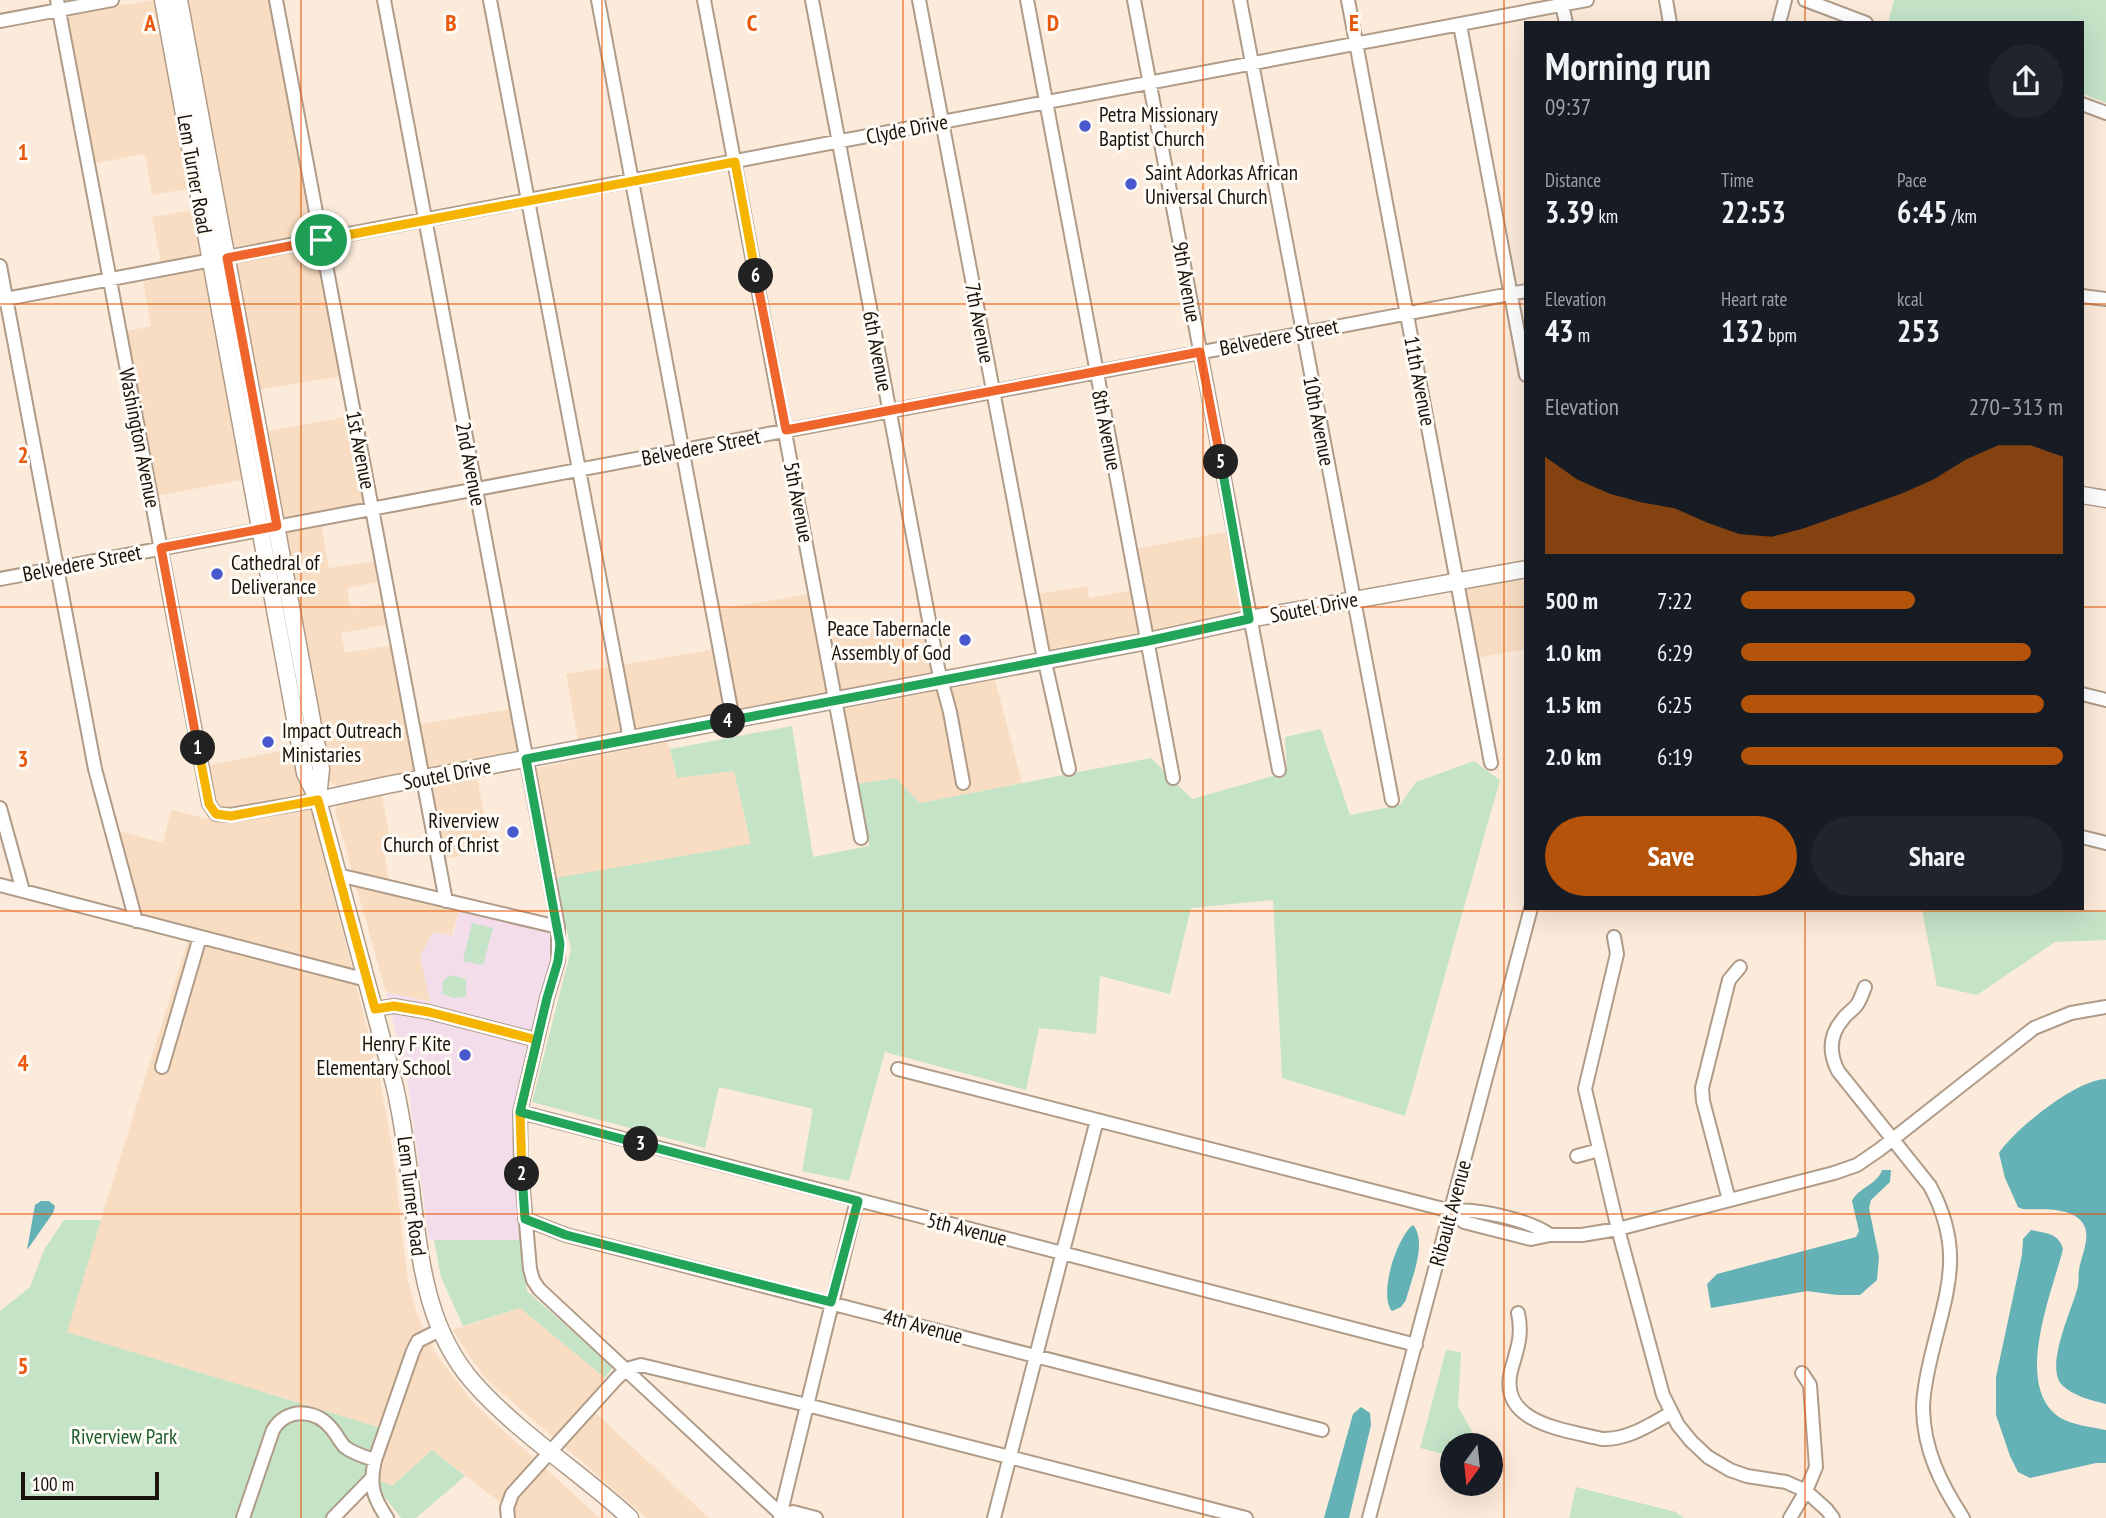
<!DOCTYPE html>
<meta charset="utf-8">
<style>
body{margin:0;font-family:"PT Sans Narrow",sans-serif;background:#20242c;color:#f1f3f6;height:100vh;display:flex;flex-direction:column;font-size:26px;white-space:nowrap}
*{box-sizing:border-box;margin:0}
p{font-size:23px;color:#9ea1a6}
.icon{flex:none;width:38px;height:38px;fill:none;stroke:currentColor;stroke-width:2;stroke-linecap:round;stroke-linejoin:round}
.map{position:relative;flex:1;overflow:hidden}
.drawer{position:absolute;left:1524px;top:21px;width:560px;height:889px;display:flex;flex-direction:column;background:#171b24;border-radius:0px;box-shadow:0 7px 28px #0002}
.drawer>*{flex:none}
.needle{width:46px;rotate:195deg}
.controls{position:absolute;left:1440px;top:1433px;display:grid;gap:14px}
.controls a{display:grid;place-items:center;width:63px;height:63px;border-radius:50%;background:#171b24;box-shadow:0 7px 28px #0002;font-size:35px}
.scale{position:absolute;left:21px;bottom:18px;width:138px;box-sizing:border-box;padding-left:7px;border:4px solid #1a130c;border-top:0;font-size:19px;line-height:24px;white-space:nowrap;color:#1a130c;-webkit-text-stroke:5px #fffbf6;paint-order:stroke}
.pin{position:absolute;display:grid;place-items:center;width:60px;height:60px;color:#fff;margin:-30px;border:4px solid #fff;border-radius:50%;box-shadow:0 2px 7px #0007}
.km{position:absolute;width:35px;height:35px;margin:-18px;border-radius:50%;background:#222;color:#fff;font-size:19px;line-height:35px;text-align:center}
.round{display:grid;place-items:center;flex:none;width:74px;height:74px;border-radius:37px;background:#20242c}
.summary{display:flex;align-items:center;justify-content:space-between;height:119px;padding:0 21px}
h1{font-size:38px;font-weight:600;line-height:52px}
.metrics{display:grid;grid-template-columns:repeat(3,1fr);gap:10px;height:119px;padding:7px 21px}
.metrics div{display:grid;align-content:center}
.metrics b{font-size:30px;font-weight:600}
.metrics small{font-size:19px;font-weight:400}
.metrics p{font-size:19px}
.chart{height:196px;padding:14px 21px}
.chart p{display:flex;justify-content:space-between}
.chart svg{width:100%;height:126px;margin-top:7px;fill:#b45309;opacity:.7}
.button{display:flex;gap:14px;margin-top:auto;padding:14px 21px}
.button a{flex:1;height:80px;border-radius:42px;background:#b45309;color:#fff;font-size:28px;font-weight:600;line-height:80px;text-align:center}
.button a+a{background:#20242c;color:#f1f3f6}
ul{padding:0 21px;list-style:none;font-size:23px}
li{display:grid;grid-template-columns:112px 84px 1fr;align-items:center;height:52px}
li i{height:18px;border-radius:9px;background:#b45309}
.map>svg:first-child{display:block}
</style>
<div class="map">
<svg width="2106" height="1518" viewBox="0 0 2106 1518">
<rect width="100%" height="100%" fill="#fcebda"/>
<path fill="#f8ddc2" d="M 157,0 L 193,188 L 152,195 L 145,154 L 92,164 L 64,13 Z
M 184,0 L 272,0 L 317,236 L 231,247 Z
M 196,210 L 247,479 L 155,496 L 123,332 L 151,326 L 143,282 L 164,277 L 152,217 Z
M 318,244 L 344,376 L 256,390 L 234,267 L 238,263 Z
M 351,416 L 367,505 L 319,514 L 329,568 L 379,561 L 383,581 L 347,588 L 351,609 L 387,603 L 390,624 L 341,633 L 345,653 L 393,645 L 410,726 L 510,709 L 518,751 L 338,786 L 329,781 L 264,432 Z
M 1230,531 L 1245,611 L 1036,654 L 1025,596 L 1087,586 L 1089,598 L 1133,590 L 1126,551 Z
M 1526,578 L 1526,649 L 1477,658 L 1464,588 Z
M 810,594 L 819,637 L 922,620 L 932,674 L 578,740 L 566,674 L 716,649 L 709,611 Z
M 995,680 L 1022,783 L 920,803 L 896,778 L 856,784 L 843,709 Z
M 666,742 L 670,749 L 677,778 L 734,771 L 751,845 L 544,881 L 526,770 Z
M 296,748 L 379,1075 L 392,1147 L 408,1281 L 418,1317 L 436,1354 L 475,1405 L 600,1518 L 507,1518 L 501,1503 L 432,1450 L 392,1486 L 366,1475 L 381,1428 L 66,1332 L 188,940 L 142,928 L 116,830 L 163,843 L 171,810 L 217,821 L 205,766 Z
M 477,778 L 491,851 L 442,859 L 428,788 Z
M 382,795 L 390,839 L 382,841 L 391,891 L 460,908 L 431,1002 L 386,992 L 336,814 L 335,809 L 339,804 Z
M 520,1308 L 605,1378 L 588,1406 L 709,1518 L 647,1518 L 488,1381 L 467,1353 L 453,1330 Z"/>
<path fill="#f3ddea" d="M 460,908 L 552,929 L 555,943 L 515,1111 L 521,1240 L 429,1240 L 408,1085 L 386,992 L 430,1002 L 420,956 L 433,932 L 453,936 Z"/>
<path fill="#c4e3c7" d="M 1894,0 L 2106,0 L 2106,103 L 2083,94 L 2082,23 L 1888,23 Z
M 792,726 L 813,857 L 869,846 L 856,784 L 896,778 L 920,803 L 1151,758 L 1192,799 L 1287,772 L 1285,737 L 1321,729 L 1350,815 L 1400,805 L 1416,782 L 1474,761 L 1500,780 L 1405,1116 L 1282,1078 L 1273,900 L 1191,908 L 1170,994 L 1100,976 L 1096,1034 L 1039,1028 L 1026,1090 L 885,1052 L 849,1181 L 802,1171 L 813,1109 L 719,1087 L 705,1148 L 532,1102 L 571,950 L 556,878 L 751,844 L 734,771 L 677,778 L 670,749 Z
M 1917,908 L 2067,908 L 2106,912 L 2106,940 L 2055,942 L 1977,995 L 1937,986 L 1922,910 Z
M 472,923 L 493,928 L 483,965 L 463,961 Z
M 451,975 L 466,979 L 466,997 L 454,998 L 442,994 L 443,981 Z
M 64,1220 L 101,1220 L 67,1332 L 381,1428 L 359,1496 L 330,1518 L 0,1518 L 0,1311 L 30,1287 L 44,1250 Z
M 434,1240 L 521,1240 L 527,1291 L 613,1367 L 605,1378 L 520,1308 L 463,1326 L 441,1277 Z
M 1446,1350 L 1461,1352 L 1458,1407 L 1480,1445 L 1452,1446 L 1452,1456 L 1420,1448 Z
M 432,1450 L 465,1476 L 416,1518 L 401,1518 L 381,1492 L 380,1481 L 392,1486 Z
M 1576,1487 L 1676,1512 L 1684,1518 L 1569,1518 Z"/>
<path fill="#64b1b6" d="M 2106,1079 L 2106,1404 C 2091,1400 2073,1396 2062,1385 C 2044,1366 2073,1308 2078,1286 C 2079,1281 2078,1275 2079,1270 C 2082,1251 2096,1229 2075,1216 C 2059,1207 2039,1210 2022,1209 L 2018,1207 L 2005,1178 L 1999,1153 C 2015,1129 2077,1079 2106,1079 Z
M 1882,1170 L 1891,1170 L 1890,1182 L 1871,1200 L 1869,1208 L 1879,1257 L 1877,1280 L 1860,1295 L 1837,1295 L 1807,1291 L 1711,1308 L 1707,1284 L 1717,1274 L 1856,1237 L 1859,1231 L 1852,1201 C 1859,1187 1877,1185 1882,1170 Z
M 41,1201 L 49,1201 L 55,1206 L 53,1213 L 27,1250 L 35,1205 Z
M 1413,1225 C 1428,1242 1411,1280 1406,1300 L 1401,1307 L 1392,1311 C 1378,1295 1397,1237 1413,1225 Z
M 2031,1230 C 2045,1233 2059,1233 2063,1249 C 2052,1293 2013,1385 2059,1417 C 2071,1425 2092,1427 2106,1430 L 2106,1463 L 2096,1463 L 2030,1478 L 2018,1472 L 2010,1456 L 1996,1415 L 1996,1377 L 2022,1255 L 2023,1239 Z
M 1361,1407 L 1370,1413 L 1371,1425 L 1349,1518 L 1324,1518 L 1353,1414 Z"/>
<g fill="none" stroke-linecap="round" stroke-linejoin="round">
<g stroke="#af9b88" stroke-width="16">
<path id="minor" d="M 57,0 L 209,804 L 216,814 L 231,815 L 318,800
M 276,0 L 446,901
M 384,0 L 558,927 L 558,961 L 547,998 L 520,1112 L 521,1166 L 530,1269 L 533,1280 L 539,1289 L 785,1518
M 490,0 L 630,739
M 598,0 L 733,720
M 704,0 L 861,838
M 812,0 L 938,668 L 950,712 L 963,783
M 919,0 L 1042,649 L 1069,769
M 1027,0 L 1173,778
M 1134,0 L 1279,770
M 1240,0 L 1392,800
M 1348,0 L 1491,763
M 1666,0 L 1670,23
M 1805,0 L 1866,23
M 1562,5 L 1566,23
M 0,21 L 112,0
M 1779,23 L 1785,0
M 1460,25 L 1526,375
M 2082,104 L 2106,113
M 0,266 L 95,769 L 136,921
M 2082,296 L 2106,299
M 0,300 L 1587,0
M 0,579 L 1526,291
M 2082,694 L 2106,700
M 0,808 L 23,891
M 2082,837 L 2106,843
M 338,875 L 558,927
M 0,885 L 367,980
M 1614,937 L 1617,954 L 1585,1089 L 1618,1229 L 1663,1395 L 1678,1425 L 1691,1441 L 1708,1457 L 1730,1470 L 1747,1476 L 1786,1482 L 1806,1491 L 1827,1510 L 1833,1518
M 1865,987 C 1863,992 1861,998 1858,1003 C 1855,1009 1847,1013 1843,1019 C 1829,1035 1829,1053 1838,1071 L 1930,1186 C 1965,1251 1947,1290 1931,1357 C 1927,1374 1923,1392 1923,1409 C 1924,1451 1941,1484 1963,1518
M 375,1009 L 394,1006 L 429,1012 L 537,1040
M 162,1067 L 200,937
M 898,1069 L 1451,1211 C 1477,1208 1529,1220 1550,1235
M 520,1112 L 1416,1345
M 1577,1156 L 1599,1150
M 1729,1200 L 1703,1101 L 1702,1088 L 1729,980 L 1740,967
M 1451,1211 L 1464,1222 L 1531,1239 L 1550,1235 L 1582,1235 L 1618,1229 L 1834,1173 L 1857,1165 L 1879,1150 L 2034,1028 L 2071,1013 L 2106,1007
M 525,1219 L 566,1235 L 1322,1430
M 1518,1313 C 1523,1336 1517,1349 1511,1371 C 1498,1424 1567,1430 1602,1439 C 1628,1440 1649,1425 1671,1413
M 782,1515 L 793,1512 L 816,1518
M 780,1516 L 857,1201
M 243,1518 L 273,1430 C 287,1407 316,1409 332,1429 C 337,1435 340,1442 345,1447 C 354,1454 365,1457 375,1460
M 333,1518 L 371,1479
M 387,1518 C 373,1497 369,1485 375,1460 L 413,1351 L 418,1341 L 440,1330
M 508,1518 L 507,1508 L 512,1494 L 617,1378 L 627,1369 L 641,1365 L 807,1405 L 1246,1518
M 994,1518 L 1097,1120
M 1369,1518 L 1531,908
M 1790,1518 L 1806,1491 L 1816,1467 L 1810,1385 L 1802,1373"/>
</g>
<g stroke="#af9b88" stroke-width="19">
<path id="major" d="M 163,0 L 305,773 L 318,800 L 395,1087 C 403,1124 408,1160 412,1197 C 421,1264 427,1329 473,1382 C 518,1433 580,1472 630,1518
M 179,0 L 321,769 L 318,798
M 2082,495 L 2106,499
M 318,800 L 387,785 L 1148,641 L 1249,619 L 1526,569"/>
</g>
<use href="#minor" stroke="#fff" stroke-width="12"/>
<use href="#major" stroke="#fff" stroke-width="16"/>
</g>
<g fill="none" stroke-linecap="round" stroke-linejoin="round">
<g stroke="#fff" stroke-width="14">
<path id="split-1" d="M 198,748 L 161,548 L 277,526 L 227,258 L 321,240"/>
</g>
<g stroke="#fff" stroke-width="14">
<path id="split-2" d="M 198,748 L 209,804 L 216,814 L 231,816 L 318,800 L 375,1009 L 394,1006 L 429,1012 L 537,1040 L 520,1112 L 522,1174"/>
</g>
<g stroke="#fff" stroke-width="14">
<path id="split-3" d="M 522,1174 L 525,1219 L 566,1235 L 831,1302 L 858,1201 L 641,1144"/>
</g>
<g stroke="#fff" stroke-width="14">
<path id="split-4" d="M 641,1144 L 520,1112 L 547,998 L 558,961 L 560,944 L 526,759 L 728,721"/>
</g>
<g stroke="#fff" stroke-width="14">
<path id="split-5" d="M 728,721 L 1148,641 L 1249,619 L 1221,462"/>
</g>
<g stroke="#fff" stroke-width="14">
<path id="split-6" d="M 756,276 L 786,430 L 1200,352 L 1221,462"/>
</g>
<g stroke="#fff" stroke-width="14">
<path id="split-7" d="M 321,240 L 735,162 L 756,276"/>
</g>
<use href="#split-1" stroke="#f0652b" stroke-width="9"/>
<use href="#split-2" stroke="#f5b400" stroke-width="9"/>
<use href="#split-3" stroke="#22a559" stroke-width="9"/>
<use href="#split-4" stroke="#22a559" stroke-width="9"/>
<use href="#split-5" stroke="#22a559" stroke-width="9"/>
<use href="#split-6" stroke="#f0652b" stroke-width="9"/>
<use href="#split-7" stroke="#f5b400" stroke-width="9"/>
</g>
<path fill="none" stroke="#e8590c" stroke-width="2" stroke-opacity="0.55" d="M 301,0 L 301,1518M 602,0 L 602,1518M 903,0 L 903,1518M 1203,0 L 1203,1518M 1504,0 L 1504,1518M 1805,0 L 1805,23M 0,304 L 1526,304M 2082,304 L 2106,304M 0,607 L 1526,607M 2082,607 L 2106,607M 1805,908 L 1805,1518M 0,911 L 2106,911M 0,1214 L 2106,1214"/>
<g fill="#4759cd" stroke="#fffbf6" stroke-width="2.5">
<circle cx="1085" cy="126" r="7"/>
<circle cx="1131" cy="184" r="7"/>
<circle cx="217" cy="574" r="7"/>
<circle cx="965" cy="640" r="7"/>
<circle cx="268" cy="742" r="7"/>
<circle cx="513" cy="832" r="7"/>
<circle cx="465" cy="1055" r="7"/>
</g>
<g text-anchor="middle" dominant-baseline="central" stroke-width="6" stroke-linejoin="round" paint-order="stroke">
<g font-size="21" fill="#1a130c" stroke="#fffbf6" text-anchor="start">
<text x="1099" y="114">Petra Missionary<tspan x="1099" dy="24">Baptist Church</tspan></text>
<text x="1145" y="172">Saint Adorkas African<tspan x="1145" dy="24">Universal Church</tspan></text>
<text x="231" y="562">Cathedral of<tspan x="231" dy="24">Deliverance</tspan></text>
<text x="951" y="628" text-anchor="end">Peace Tabernacle<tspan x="951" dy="24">Assembly of God</tspan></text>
<text x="282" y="730">Impact Outreach<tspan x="282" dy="24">Ministaries</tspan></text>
<text x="499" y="820" text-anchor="end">Riverview<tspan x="499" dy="24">Church of Christ</tspan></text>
<text x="451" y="1043" text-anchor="end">Henry F Kite<tspan x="451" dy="24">Elementary School</tspan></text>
</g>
<g font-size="21" fill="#1a130c" stroke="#fffbf6">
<text transform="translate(907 129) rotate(-11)">Clyde Drive</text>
<text transform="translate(195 174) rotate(80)">Lem Turner Road</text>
<text transform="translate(1187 282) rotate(80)">9th Avenue</text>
<text transform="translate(980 323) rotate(79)">7th Avenue</text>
<text transform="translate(1279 337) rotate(-11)">Belvedere Street</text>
<text transform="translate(878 351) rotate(79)">6th Avenue</text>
<text transform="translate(1420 381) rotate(79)">11th Avenue</text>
<text transform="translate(1319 421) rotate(79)">10th Avenue</text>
<text transform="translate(1107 430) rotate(79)">8th Avenue</text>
<text transform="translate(140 438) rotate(79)">Washington Avenue</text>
<text transform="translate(701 447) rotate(-11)">Belvedere Street</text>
<text transform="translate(361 450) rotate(79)">1st Avenue</text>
<text transform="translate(471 464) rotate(79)">2nd Avenue</text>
<text transform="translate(799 502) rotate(79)">5th Avenue</text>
<text transform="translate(82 563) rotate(-11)">Belvedere Street</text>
<text transform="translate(1314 607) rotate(-11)">Soutel Drive</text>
<text transform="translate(447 774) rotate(-11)">Soutel Drive</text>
<text transform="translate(412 1196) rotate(83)">Lem Turner Road</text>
<text transform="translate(1450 1213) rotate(-75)">Ribault Avenue</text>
<text transform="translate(967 1229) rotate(14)">5th Avenue</text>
<text transform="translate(923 1326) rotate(15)">4th Avenue</text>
</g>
<g font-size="21" fill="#1b5e2a" stroke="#fffbf6">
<text x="124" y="1436">Riverview Park</text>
</g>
</g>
<g font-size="23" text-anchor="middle" font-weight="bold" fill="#e8590c" stroke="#fffbf6" stroke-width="6" stroke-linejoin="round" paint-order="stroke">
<text x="150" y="31">A</text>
<text x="451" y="31">B</text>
<text x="752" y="31">C</text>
<text x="1053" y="31">D</text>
<text x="1354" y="31">E</text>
<text x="23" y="160">1</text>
<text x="23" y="463">2</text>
<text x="23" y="767">3</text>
<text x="23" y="1071">4</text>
<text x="23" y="1374">5</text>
</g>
</svg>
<div class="controls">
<a><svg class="needle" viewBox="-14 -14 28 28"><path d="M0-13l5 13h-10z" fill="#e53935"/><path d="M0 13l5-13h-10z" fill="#9ea1a6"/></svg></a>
</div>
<div class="scale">100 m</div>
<div class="pin" style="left:321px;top:240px;background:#1e9e55"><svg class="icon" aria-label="arrive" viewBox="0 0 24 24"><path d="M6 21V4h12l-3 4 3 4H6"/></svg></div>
<b class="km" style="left:198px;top:748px">1</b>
<b class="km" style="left:522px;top:1174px">2</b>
<b class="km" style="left:641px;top:1144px">3</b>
<b class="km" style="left:728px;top:721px">4</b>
<b class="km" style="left:1221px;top:462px">5</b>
<b class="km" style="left:756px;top:276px">6</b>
<section class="drawer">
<div class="summary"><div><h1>Morning run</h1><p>09:37</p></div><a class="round"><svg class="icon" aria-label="share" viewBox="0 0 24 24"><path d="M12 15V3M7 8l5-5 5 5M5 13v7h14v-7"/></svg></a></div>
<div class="metrics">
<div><p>Distance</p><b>3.39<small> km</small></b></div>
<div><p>Time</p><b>22:53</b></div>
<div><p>Pace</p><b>6:45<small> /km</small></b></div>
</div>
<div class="metrics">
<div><p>Elevation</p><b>43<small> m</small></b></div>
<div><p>Heart rate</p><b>132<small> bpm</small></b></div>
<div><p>kcal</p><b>253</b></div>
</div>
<div class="chart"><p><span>Elevation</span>270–313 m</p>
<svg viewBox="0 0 160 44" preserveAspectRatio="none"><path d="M0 44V10L10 18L20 23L30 26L40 28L50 33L60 37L70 38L80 35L90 31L100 27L110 23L120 18L130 11L140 6L150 6L160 10V44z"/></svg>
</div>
<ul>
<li><b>500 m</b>7:22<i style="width:54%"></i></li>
<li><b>1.0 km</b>6:29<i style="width:90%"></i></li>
<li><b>1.5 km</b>6:25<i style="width:94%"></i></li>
<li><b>2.0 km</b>6:19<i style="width:100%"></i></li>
</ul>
<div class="button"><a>Save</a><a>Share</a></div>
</section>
</div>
